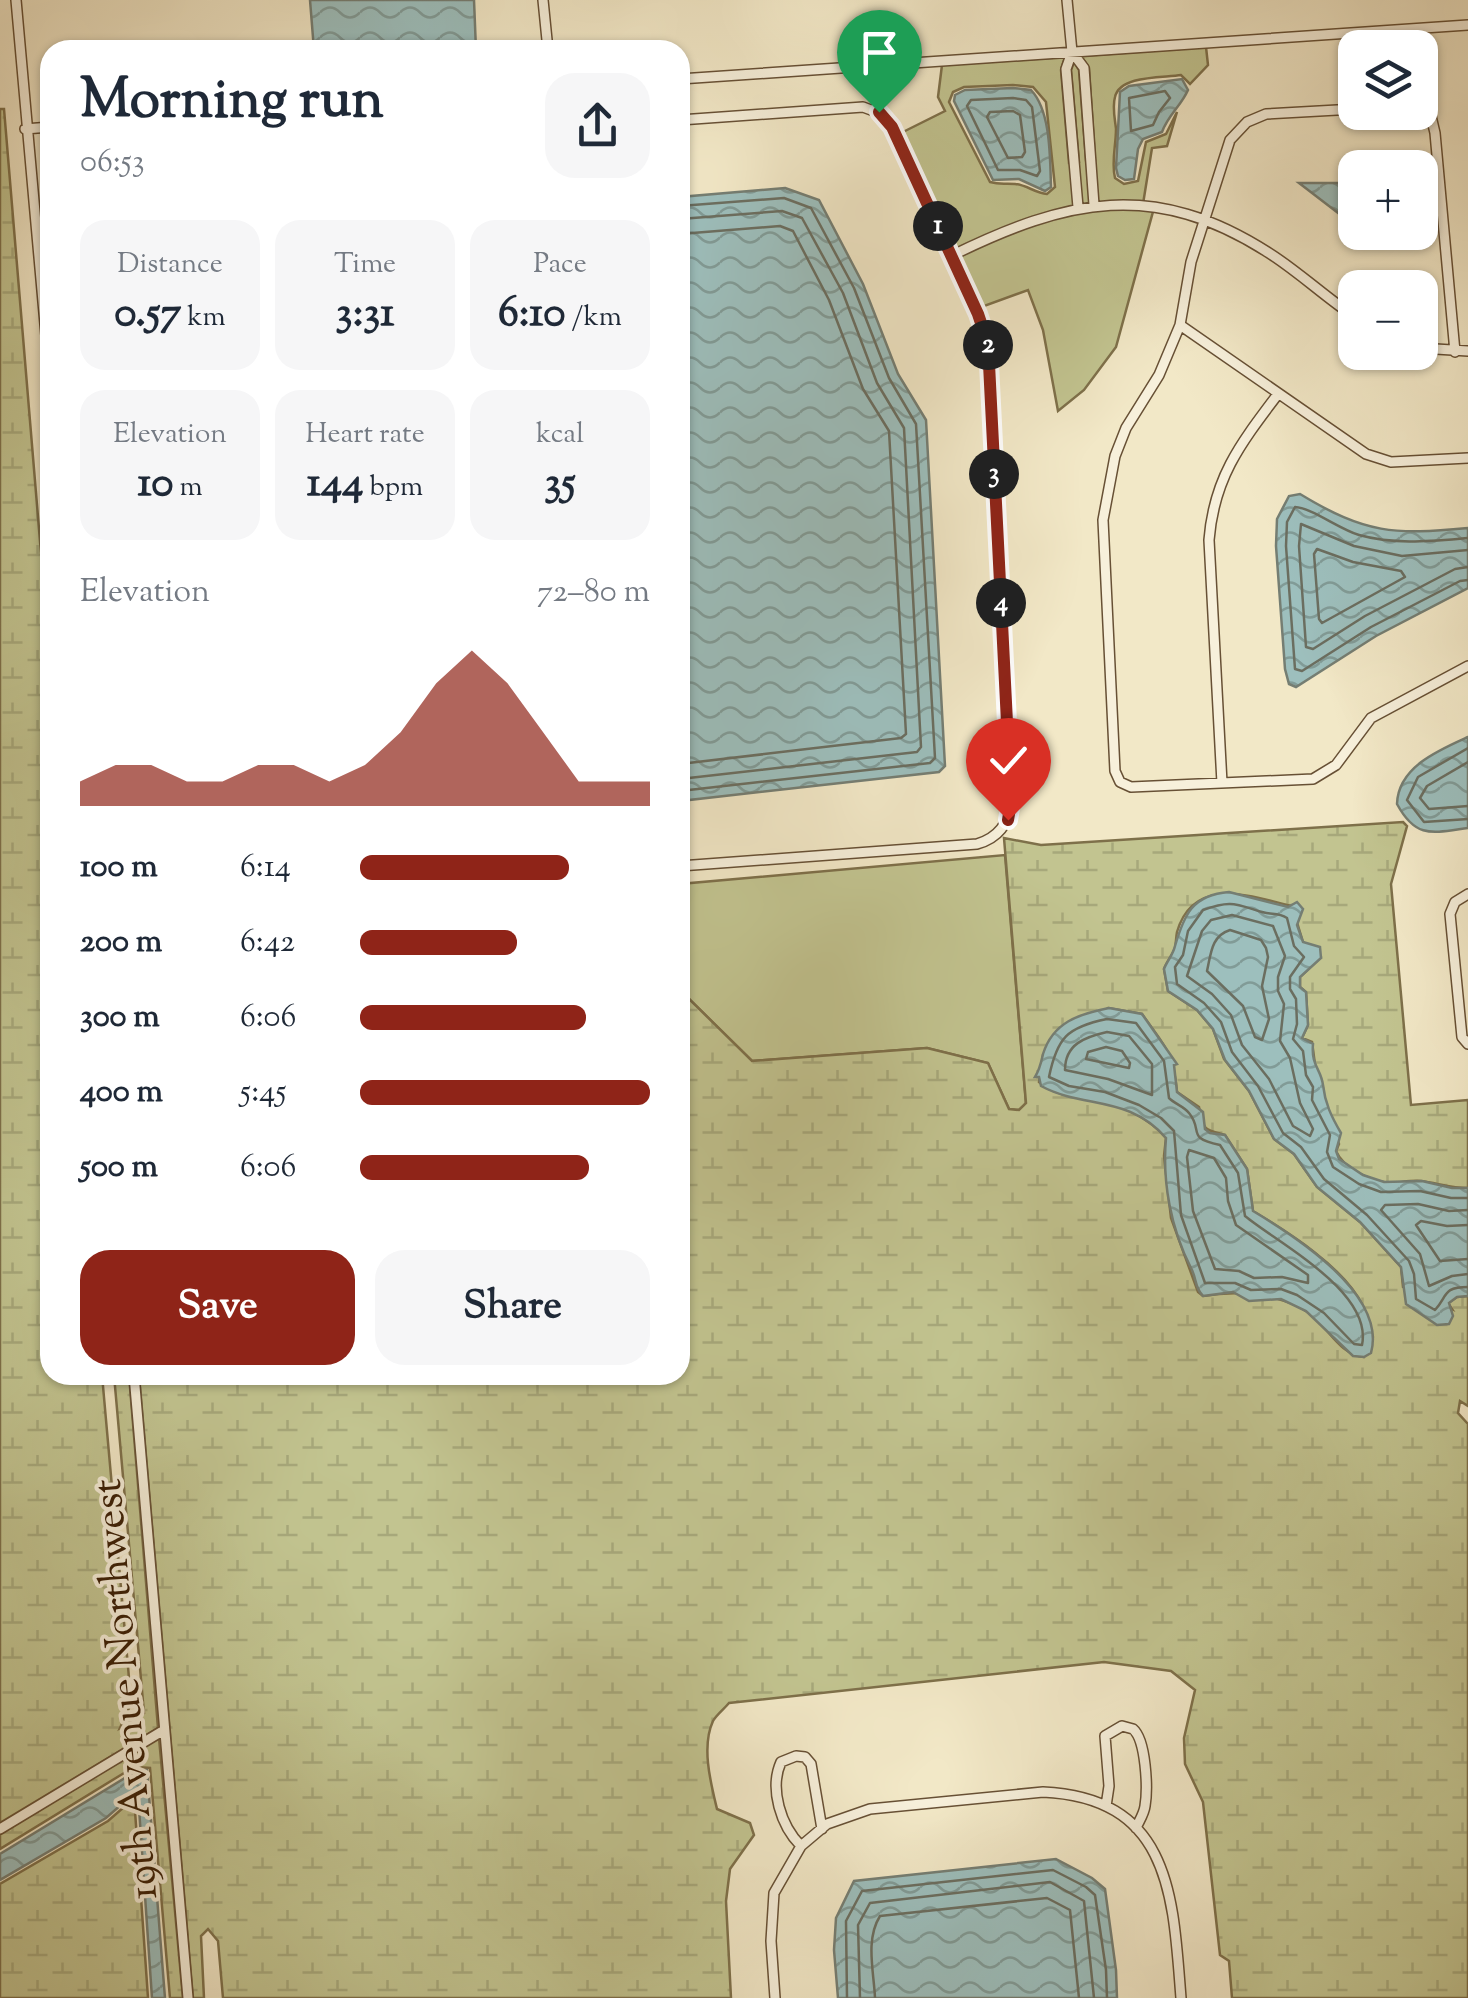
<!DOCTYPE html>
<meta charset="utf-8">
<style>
body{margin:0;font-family:"Sorts Mill Goudy",serif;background:#f6f6f7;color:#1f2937;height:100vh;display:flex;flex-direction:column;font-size:38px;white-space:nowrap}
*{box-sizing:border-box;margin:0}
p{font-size:32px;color:#747a83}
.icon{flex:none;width:55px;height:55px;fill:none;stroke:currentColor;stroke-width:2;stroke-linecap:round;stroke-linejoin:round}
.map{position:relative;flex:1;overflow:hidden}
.panel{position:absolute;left:40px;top:40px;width:650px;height:1345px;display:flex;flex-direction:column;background:#fff;border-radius:30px;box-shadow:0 2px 8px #0004}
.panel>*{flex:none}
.buttons{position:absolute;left:1338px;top:30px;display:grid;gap:20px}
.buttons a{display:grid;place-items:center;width:100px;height:100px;border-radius:20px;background:#fff;box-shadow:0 2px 8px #0004;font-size:50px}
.pin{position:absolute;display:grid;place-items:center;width:85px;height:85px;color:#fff;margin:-102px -42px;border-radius:50% 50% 50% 0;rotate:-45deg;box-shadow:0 0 10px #0007}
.pin .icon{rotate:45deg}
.km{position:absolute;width:50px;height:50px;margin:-25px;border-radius:50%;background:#222;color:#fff;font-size:28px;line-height:50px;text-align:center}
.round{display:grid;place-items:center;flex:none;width:105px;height:105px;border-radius:30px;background:#f6f6f7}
.overview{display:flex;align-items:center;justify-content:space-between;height:170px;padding:0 40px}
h1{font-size:55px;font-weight:700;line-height:75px}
.stats{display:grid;grid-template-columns:repeat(3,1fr);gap:15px;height:170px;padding:10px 40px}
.stats div{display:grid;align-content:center;border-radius:25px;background:#f6f6f7;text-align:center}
.stats b{font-size:42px;font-weight:700}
.stats small{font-size:28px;font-weight:400}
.stats p{font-size:28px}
.chart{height:280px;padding:20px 40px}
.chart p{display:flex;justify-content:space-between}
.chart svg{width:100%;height:180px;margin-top:10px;fill:#8f2418;opacity:.7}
.button{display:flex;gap:20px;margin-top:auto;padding:20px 40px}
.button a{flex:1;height:115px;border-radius:30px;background:#8f2418;color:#fff;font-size:40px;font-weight:700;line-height:115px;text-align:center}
.button a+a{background:#f6f6f7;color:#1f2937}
ul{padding:0 40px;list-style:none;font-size:32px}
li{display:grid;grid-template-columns:160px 120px 1fr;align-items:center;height:75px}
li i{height:25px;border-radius:12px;background:#8f2418}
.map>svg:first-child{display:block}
</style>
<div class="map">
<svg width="1468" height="1998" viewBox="0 0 1468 1998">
<defs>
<pattern id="wetland-marsh" width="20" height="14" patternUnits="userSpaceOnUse" patternTransform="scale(2.5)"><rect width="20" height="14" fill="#c2c490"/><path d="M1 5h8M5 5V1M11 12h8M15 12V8" fill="none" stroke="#a7a87b"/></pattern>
<pattern id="water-waves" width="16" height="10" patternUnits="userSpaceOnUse" patternTransform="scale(2.5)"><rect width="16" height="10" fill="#9dbfbd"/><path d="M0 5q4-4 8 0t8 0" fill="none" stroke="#819b97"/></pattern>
</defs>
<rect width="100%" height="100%" fill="#f2e8c7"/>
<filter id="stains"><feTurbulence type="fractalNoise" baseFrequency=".002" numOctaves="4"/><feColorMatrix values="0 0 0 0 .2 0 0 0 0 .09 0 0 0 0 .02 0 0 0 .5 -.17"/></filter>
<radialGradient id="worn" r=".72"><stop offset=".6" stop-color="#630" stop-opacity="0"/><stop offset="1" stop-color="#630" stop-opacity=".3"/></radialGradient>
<path fill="#c2c490" stroke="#7e704a" stroke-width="2.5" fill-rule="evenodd" d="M 1206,47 L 1208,65 L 1190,84 L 1181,75 C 1163,78 1120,75 1115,97 C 1112,107 1115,119 1116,129 C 1116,146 1111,162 1115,178 L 1124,184 L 1138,181 L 1146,142 L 1166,134 L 1177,112 L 1167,146 L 1152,148 L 1143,204 L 1154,208 L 1116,347 L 1084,390 L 1058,411 L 1043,330 L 1028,290 L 976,309 L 897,135 L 945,111 L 938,97 L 942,65 L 1065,57 L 1061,70 L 1069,163 L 1079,162 L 1071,70 L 1074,62 L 1079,70 L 1086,160 L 1095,160 L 1089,68 L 1081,56 ZM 1013,85 L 1033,87 L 1046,102 L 1055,187 L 1047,194 C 1035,193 1027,185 1015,184 C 1005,183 1000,185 990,182 L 949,102 L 953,92 L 964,87 Z
M 1005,855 L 1026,1104 L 1019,1110 L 1009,1109 L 988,1063 L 927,1048 L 752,1061 L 680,990 L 680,884 Z"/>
<path fill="url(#wetland-marsh)" stroke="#7e704a" stroke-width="2.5" fill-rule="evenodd" d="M 0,109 L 4,109 L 50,661 L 50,1375 L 102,1375 L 129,1678 L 129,1708 L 120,1728 L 144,1713 L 114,1375 L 129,1375 L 158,1728 L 0,1823 Z
M 1403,822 L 1407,826 L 1391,884 L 1411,1105 L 1468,1100 L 1468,1188 C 1451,1188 1437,1183 1421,1181 C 1410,1180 1399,1183 1389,1183 C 1370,1181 1343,1168 1336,1151 L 1339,1144 L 1322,1097 L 1323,1088 L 1316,1072 L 1312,1042 L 1302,1038 L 1308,1025 L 1306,992 L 1300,987 L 1300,977 L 1320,958 L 1303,942 L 1292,906 C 1252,897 1194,874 1177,932 C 1176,937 1176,943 1175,948 C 1172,956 1167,961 1164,969 L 1168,991 L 1197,1010 L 1213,1029 L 1224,1059 L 1249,1091 L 1274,1139 L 1294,1154 L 1317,1187 L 1360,1222 L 1401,1267 L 1403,1287 L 1452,1309 L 1448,1303 L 1457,1297 L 1468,1296 L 1468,1406 L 1460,1401 L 1458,1413 L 1468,1424 L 1468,1998 L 1232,1998 L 1229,1961 L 1220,1955 L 1203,1802 L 1185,1764 L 1184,1738 L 1195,1690 L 1171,1671 L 1104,1662 L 729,1703 C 725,1708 716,1715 713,1721 C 701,1747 711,1784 717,1809 L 750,1823 L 754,1835 L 730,1869 L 726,1901 L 731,1998 L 223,1998 L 218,1941 L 208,1929 L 201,1936 L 204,1998 L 193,1998 L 139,1375 L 680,1375 L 680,990 L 752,1061 L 927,1048 L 988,1063 L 1009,1109 L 1019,1110 L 1026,1103 L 1004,838 L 1041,845 ZM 1108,1008 L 1142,1014 C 1165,1047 1173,1050 1177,1092 L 1199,1107 C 1204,1131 1203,1129 1225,1135 L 1247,1169 L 1253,1211 C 1289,1233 1344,1267 1363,1306 C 1368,1315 1370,1327 1373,1337 L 1364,1357 C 1341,1354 1332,1334 1316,1319 C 1289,1293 1238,1290 1203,1296 L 1198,1292 L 1171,1218 L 1164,1156 L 1166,1138 C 1150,1119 1124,1106 1098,1101 C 1077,1096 1056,1097 1039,1082 L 1043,1055 Z
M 159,1738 L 183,1998 L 170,1998 L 150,1768 L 137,1767 L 124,1773 L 0,1849 L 0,1834 Z
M 124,1807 L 135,1811 L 148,1998 L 0,1998 L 0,1884 L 108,1821 Z"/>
<path fill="url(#water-waves)" stroke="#757e73" stroke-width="2.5" d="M 310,0 L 474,0 L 476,50 L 314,50 Z
M 1182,79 L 1188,90 C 1181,106 1168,115 1162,132 L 1143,139 L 1138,149 L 1134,179 L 1125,180 L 1118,176 L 1116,168 L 1120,92 L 1129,86 Z
M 1013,88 L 1031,90 C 1051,111 1050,158 1051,187 L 1045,191 L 1019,179 L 993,180 L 954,101 L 955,95 L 965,90 Z
M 1299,183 L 1355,183 L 1355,226 Z
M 785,188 L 819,200 L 863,284 L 898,374 L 926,420 L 945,766 L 939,772 L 680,801 L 680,197 Z
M 1300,494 C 1366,534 1394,535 1468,528 L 1468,588 L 1376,636 L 1296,687 L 1289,684 L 1285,669 L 1276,546 L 1277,519 L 1289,496 Z
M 1468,737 L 1468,828 C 1432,833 1416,839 1397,804 C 1398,767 1439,750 1468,737 Z
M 1229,892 L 1288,907 L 1297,902 L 1303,909 L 1297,925 L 1303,942 L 1320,947 L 1321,958 L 1300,977 L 1300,987 L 1306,992 L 1308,1025 L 1302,1038 L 1313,1044 C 1311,1066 1321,1069 1323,1085 C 1325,1103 1331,1116 1341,1133 L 1336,1151 L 1339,1159 L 1363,1175 L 1384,1182 L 1422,1181 L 1452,1188 L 1468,1188 L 1468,1296 L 1457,1297 L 1449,1303 L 1453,1316 L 1449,1324 L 1437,1325 L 1406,1304 L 1401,1267 L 1360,1222 L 1317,1187 L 1294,1154 L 1274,1139 L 1249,1091 L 1225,1060 L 1213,1029 L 1197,1010 L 1168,991 L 1164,969 C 1167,961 1173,955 1175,946 C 1184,915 1192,895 1229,892 Z
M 1109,1008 L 1142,1014 L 1177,1064 L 1174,1065 L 1177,1092 L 1203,1112 L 1205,1129 L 1210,1133 L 1225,1135 L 1247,1169 L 1253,1211 C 1295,1236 1387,1295 1371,1353 L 1364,1357 L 1353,1356 L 1306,1311 L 1281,1299 L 1249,1301 L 1233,1292 L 1203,1296 C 1194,1287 1197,1279 1191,1268 C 1171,1229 1162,1182 1166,1138 C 1129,1095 1084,1109 1041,1086 L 1039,1077 L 1035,1077 C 1040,1069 1041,1063 1043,1054 C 1053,1022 1079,1014 1109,1008 Z
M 138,1770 L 147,1770 L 165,1998 L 152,1998 L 139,1808 L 130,1803 L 122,1804 L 106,1818 L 0,1880 L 0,1854 Z
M 1056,1859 L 1092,1878 L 1105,1889 L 1116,1970 L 1117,1998 L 838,1998 L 834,1950 L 836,1918 L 854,1881 Z"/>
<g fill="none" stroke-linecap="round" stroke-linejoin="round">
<path stroke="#6b6e60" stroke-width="2.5" d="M 1165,91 L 1170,98 L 1159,112 L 1153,125 L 1131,131 L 1129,98 Z
M 1013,98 L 1026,100 L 1032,107 L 1040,171 L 1037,176 L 1020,170 L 998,170 L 967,106 L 971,100 Z
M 1013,111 L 1020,115 L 1025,152 L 1022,157 L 1008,158 L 987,117 L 990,112 Z
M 680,206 L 784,198 L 811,208 L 854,288 L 889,378 L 916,424 L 935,758 L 930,763 L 680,791
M 680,219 L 782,211 L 802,218 L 843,293 L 877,383 L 904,428 L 921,747 L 917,752 L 680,779
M 680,234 L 780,226 L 793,231 L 829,300 L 863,389 L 889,431 L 906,734 L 901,738 L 680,764
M 1468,538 C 1431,541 1395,545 1359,535 C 1339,529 1312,508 1295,507 L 1287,522 L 1286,546 L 1295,669 L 1302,671 L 1371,627 L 1460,581 L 1468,580
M 1317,549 L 1353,562 L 1401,571 L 1405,577 L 1322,623 L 1319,619 L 1314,554 Z
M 1468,550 L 1402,556 L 1354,546 L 1301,524 L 1299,546 L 1306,647 L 1313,649 L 1365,616 L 1455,569 L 1468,567
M 1468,748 L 1418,777 L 1407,800 L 1424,822 L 1468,819
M 1468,762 L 1427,786 L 1420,798 L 1429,809 L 1468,806
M 1232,915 L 1273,926 L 1285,956 L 1278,977 L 1278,991 L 1284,1004 L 1280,1041 L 1290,1058 L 1300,1103 L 1313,1129 L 1310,1136 L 1293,1126 L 1269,1079 L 1242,1045 L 1231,1015 L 1212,994 L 1187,976 L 1202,931 L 1211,920 Z
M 1230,930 L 1261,940 L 1266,948 L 1268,957 L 1262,986 L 1269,1019 L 1262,1040 L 1255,1037 L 1243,1006 L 1207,971 C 1211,954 1211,936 1230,930 Z
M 1107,1019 L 1136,1023 L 1164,1061 L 1169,1098 C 1175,1104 1185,1107 1189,1113 C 1204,1131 1185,1138 1220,1145 L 1238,1173 L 1245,1216 C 1279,1244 1373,1292 1362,1345 L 1354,1344 L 1324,1313 L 1297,1295 L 1281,1289 L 1251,1290 L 1235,1283 L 1205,1283 L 1181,1215 L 1174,1131 L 1161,1118 L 1139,1105 L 1105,1092 L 1069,1086 L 1049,1077 C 1057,1038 1067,1027 1107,1019 Z
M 1107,1032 L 1129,1036 L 1152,1064 L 1152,1095 L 1108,1079 L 1065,1070 C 1065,1044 1085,1037 1107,1032 Z
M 1106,1047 L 1122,1051 L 1130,1063 L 1129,1068 L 1086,1059 L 1088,1052 Z
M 1189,1150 L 1214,1158 L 1226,1178 L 1228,1201 L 1236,1225 L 1308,1275 L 1308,1283 L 1282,1277 L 1254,1278 L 1239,1271 L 1215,1269 L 1193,1211 L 1187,1157 Z
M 1468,1198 L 1451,1198 L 1420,1191 L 1381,1192 L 1359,1184 L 1333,1167 L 1327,1152 L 1330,1135 L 1312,1100 L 1313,1087 L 1306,1075 L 1303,1051 L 1293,1039 L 1297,1024 L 1296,999 L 1290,989 L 1290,977 L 1304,957 L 1294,946 L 1287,918 C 1278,912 1272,915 1262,912 C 1235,904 1231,900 1203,910 L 1188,931 L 1183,955 L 1175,967 L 1177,984 L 1204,1003 L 1221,1022 L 1232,1052 L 1258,1086 L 1283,1133 L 1301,1147 L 1324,1179 L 1367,1215 L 1409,1261 L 1414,1274 L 1416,1299 L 1435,1310 C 1448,1296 1442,1287 1468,1287
M 1468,1210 L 1449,1211 L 1418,1204 L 1385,1205 L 1381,1210 L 1420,1254 L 1429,1286 L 1452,1276 L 1468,1274
M 1468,1225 L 1447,1226 L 1421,1221 L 1416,1225 L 1440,1261 L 1468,1259
M 847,1998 L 846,1921 L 862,1891 L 1053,1870 L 1086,1887 L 1095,1895 L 1106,1970 L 1107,1998
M 860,1998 L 858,1925 L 870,1903 L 1050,1882 L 1084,1901 L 1094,1998
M 875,1998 C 874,1972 865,1940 880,1916 L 1047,1898 L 1070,1910 L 1079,1998"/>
<g stroke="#675035" stroke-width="12">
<path id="minor" d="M 16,0 L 50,380
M 543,0 L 548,50
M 1067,0 L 1072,52 L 1066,69 L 1078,207
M 1072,52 L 1084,68 L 1094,205
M 680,79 L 1468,25
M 1420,107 L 1431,116 L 1435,133 L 1455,352
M 1355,109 L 1266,114 L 1247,122 L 1230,140 L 1191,262 L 1180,325 L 1159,375 L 1126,428 L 1115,456 L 1103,520 L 1115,771 L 1120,782 L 1131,787 L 1313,779 L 1336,765 L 1371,718 L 1468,666
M 680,120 L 863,107 L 879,113 L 892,127 L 979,314 L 988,343 L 1011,802 C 1009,824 998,838 977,844 L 680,866
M 25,129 L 50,127
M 951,256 C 1067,199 1154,179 1269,253 C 1299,272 1325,297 1355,317
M 1180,325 L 1366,454 L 1391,462 L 1468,458
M 1420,348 L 1468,351
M 1222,783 L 1209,540 C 1214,477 1241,443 1278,394
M 1468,894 L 1455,902 L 1450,914 L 1462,1037 L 1468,1044
M 134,1375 L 188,1998
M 1106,1806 L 1109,1786 L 1105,1736 L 1122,1726 L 1133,1729 C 1146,1740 1148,1788 1145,1806 C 1144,1814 1139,1821 1136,1828
M 0,1829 L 164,1730
M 801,1846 C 781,1826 769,1789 781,1762 L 796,1756 L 805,1757 L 811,1764 L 822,1829
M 775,1998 L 771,1941 L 774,1893 L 801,1846 L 827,1824 L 870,1809 L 1043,1792 C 1172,1798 1173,1898 1181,1998"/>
</g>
<use href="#minor" stroke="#f7f0db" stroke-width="9"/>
</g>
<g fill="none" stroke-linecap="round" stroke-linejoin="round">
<g stroke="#fff" stroke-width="20">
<path id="route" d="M 879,112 L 892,127 L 978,314 L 988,344 L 1011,802 L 1008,820"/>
</g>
<use href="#route" stroke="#8f2418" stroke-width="12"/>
</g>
<g text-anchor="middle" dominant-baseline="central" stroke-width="8" stroke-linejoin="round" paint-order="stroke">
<g font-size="42" fill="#391d04" stroke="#f7f0db">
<text transform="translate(128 1689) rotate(-95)">19th Avenue Northwest</text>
</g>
</g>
<rect width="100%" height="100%" filter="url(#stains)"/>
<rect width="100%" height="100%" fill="url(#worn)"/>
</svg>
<div class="buttons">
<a><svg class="icon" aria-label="layers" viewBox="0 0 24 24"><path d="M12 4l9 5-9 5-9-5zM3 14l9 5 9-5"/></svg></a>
<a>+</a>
<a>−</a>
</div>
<div class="pin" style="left:879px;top:112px;background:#1e9e55"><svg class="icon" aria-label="arrive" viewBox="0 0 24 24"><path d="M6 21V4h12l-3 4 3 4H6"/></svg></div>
<div class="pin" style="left:1008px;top:820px;background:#d93025"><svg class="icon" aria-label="check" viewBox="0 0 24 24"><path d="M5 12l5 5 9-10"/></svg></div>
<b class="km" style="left:938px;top:226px">1</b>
<b class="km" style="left:988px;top:345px">2</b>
<b class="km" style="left:994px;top:474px">3</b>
<b class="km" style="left:1001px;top:603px">4</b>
<section class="panel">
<div class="overview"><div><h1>Morning run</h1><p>06:53</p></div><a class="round"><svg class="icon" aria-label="share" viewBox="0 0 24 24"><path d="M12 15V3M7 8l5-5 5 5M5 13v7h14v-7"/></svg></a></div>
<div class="stats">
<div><p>Distance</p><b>0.57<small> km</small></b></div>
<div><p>Time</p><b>3:31</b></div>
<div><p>Pace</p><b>6:10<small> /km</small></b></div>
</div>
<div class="stats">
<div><p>Elevation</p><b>10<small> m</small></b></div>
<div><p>Heart rate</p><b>144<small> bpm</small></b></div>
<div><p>kcal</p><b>35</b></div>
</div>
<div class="chart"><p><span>Elevation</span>72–80 m</p>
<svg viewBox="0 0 160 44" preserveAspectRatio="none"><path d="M0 44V38L10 34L20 34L30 38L40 38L50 34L60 34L70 38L80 34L90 26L100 14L110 6L120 14L130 26L140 38L150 38L160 38V44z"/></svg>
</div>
<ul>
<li><b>100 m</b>6:14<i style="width:72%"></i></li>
<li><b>200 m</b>6:42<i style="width:54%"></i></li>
<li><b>300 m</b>6:06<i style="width:78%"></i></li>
<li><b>400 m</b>5:45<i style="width:100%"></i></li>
<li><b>500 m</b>6:06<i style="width:79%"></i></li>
</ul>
<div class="button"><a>Save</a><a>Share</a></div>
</section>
</div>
